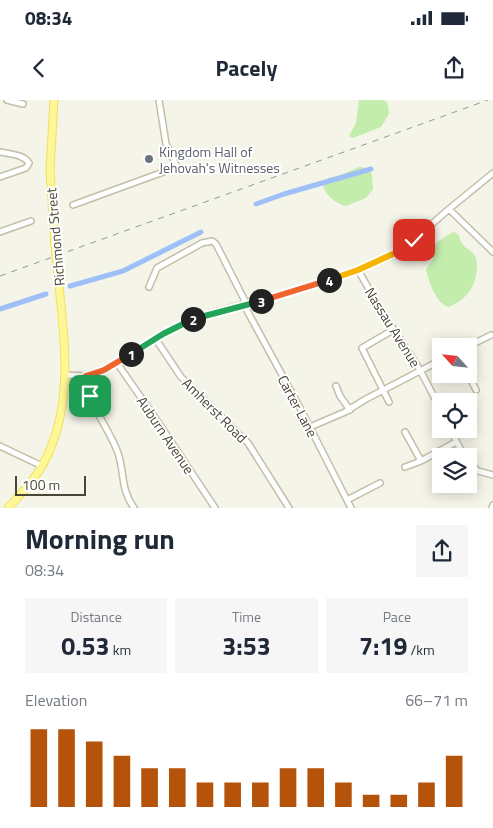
<!DOCTYPE html>
<meta charset="utf-8">
<style>
body{margin:0;font-family:"Titillium Web",sans-serif;background:#f6f6f7;color:#1f2937;height:100vh;display:flex;flex-direction:column;font-size:19px;white-space:nowrap}
*{box-sizing:border-box;margin:0}
p{font-size:16px;color:#747a83}
.icon{flex:none;width:28px;height:28px;fill:none;stroke:currentColor;stroke-width:2;stroke-linecap:round;stroke-linejoin:round}
.map{position:relative;height:408px;overflow:hidden}
.sheet{display:flex;flex-direction:column;background:#fff;flex:1}
.sheet>*{flex:none}
.needle{width:32px;rotate:297deg}
.buttons{position:absolute;left:432px;top:238px;display:grid;gap:10px}
.buttons a{display:grid;place-items:center;width:45px;height:45px;border-radius:0px;background:#fff;box-shadow:0 2px 12px #0003;font-size:25px}
.scale{position:absolute;left:15px;bottom:12px;width:71px;box-sizing:border-box;padding-left:5px;border:2px solid #4a4635;border-top:0;font-size:14px;line-height:18px;white-space:nowrap;color:#4a4635;-webkit-text-stroke:4px #fff;paint-order:stroke}
.pin{position:absolute;display:grid;place-items:center;width:42px;height:42px;color:#fff;margin:-21px;border-radius:10px;box-shadow:0 2px 8px #0006}
.km{position:absolute;width:25px;height:25px;margin:-12px;border-radius:50%;background:#222;color:#fff;font-size:14px;line-height:25px;text-align:center}
.round{display:grid;place-items:center;flex:none;width:52px;height:52px;border-radius:0px;background:#f6f6f7}
.headline{display:flex;align-items:center;justify-content:space-between;height:85px;padding:0 25px}
h1{font-size:28px;font-weight:700;line-height:38px}
.figures{display:grid;grid-template-columns:repeat(3,1fr);gap:8px;height:85px;padding:5px 25px}
.figures div{display:grid;align-content:center;border-radius:0px;background:#f6f6f7;text-align:center}
.figures b{font-size:25px;font-weight:700}
.figures small{font-size:14px;font-weight:400}
.figures p{font-size:14px}
.chart{height:140px;padding:10px 25px}
.chart p{display:flex;justify-content:space-between}
.chart svg{width:100%;height:90px;margin-top:5px;stroke:#b45309;stroke-width:6}
.status{display:flex;justify-content:space-between;align-items:center;height:35px;padding:0 25px;background:#fff;direction:ltr}
.status svg{height:14px;fill:currentColor}
header{display:flex;justify-content:space-between;align-items:center;height:65px;padding:0 25px;background:#fff;font-size:22px;font-weight:700}
.map>svg:first-child{display:block}
</style>
<div class="status"><b>08:34</b><svg viewBox="0 0 49 12"><path d="M0 12V9h3v3zM5 12V6h3v6zM10 12V3h3v9zM15 12V0h3v12zM26 1h20v11H26zM47 4h2v5h-2z"/></svg></div>
<header><svg class="icon" aria-label="back" viewBox="0 0 24 24"><path d="M15 5l-7 7 7 7"/></svg>Pacely<svg class="icon" aria-label="share" viewBox="0 0 24 24"><path d="M12 15V3M7 8l5-5 5 5M5 13v7h14v-7"/></svg></header>
<div class="map">
<svg width="493" height="408" viewBox="0 0 493 408">
<rect width="100%" height="100%" fill="#f5f4e8"/>
<path fill="#c3edad" d="M 359,0 L 384,0 L 388,4 L 389,14 L 381,27 L 353,38 L 349,36 L 356,23 Z
M 359,67 L 368,68 L 372,75 L 373,89 L 366,98 L 346,106 C 337,104 325,95 323,86 L 328,78 L 341,75 Z
M 454,132 L 459,135 C 462,150 469,146 475,156 C 478,163 477,169 476,176 C 472,192 464,200 449,207 C 436,204 429,182 426,170 L 433,159 L 433,152 L 436,143 L 448,135 Z"/>
<g fill="none" stroke-linecap="round" stroke-linejoin="round">
<path stroke="#9fc0f7" stroke-width="5" d="M 256,104 L 284,94 L 371,69
M 70,186 L 123,171 L 201,132
M 0,209 L 46,194"/>
<g stroke="#c2bfa9" stroke-width="8">
<path id="minor" d="M 7,0 L 23,4
M 0,52 C 9,54 23,54 29,63 L 26,68 L 0,77
M 73,105 L 177,67 L 166,44 L 159,0
M 449,109 L 493,152
M 0,132 L 31,121
M 358,170 L 381,210 L 420,270 L 441,310
M 149,187 L 157,168 L 202,143 L 212,141 L 216,144 L 247,205
M 244,205 L 299,306 L 351,408
M 155,238 L 181,277 L 248,343 L 289,408
M 469,246 L 491,235
M 117,263 L 160,325 L 215,408
M 468,274 L 476,290
M 65,275 L 86,276 L 98,273 L 117,263 L 163,234 L 187,222 L 211,213 L 316,185 L 358,170 L 391,156 L 409,144 L 449,109 L 493,73
M 86,276 C 87,305 109,327 118,353 C 125,374 120,388 134,408
M 336,286 L 340,296 L 350,310
M 389,302 L 362,248 L 393,230
M 310,327 L 345,312 L 366,299 L 441,260
M 450,329 L 464,356
M 405,332 L 421,361
M 0,346 L 42,366
M 469,363 L 478,371 L 493,375
M 405,367 L 421,361 L 456,342
M 347,400 L 380,383
M 492,408 L 493,405"/>
</g>
<g stroke="#efe25c" stroke-width="9">
<path id="major" d="M 54,0 L 50,70 L 55,145
M 8,408 C 20,395 33,382 42,366 C 77,304 63,233 57,166"/>
</g>
<use href="#minor" stroke="#fff" stroke-width="5"/>
<use href="#major" stroke="#fff797" stroke-width="7"/>
<path stroke="#979797" stroke-width="1" stroke-dasharray="6 6" stroke-linecap="butt" d="M 0,176 L 488,0"/>
<g stroke="#efe25c" stroke-width="9" stroke-linecap="butt">
<path id="major-bridge" d="M 55,145 L 57,166"/>
</g>
<use href="#major-bridge" stroke="#fff797" stroke-width="7"/>
</g>
<g fill="none" stroke-linecap="round" stroke-linejoin="round">
<g stroke="#fff" stroke-width="10">
<path id="split-1" d="M 90,296 L 86,276 L 104,270 L 131,254"/>
</g>
<g stroke="#fff" stroke-width="10">
<path id="split-2" d="M 131,254 L 163,234 L 193,219"/>
</g>
<g stroke="#fff" stroke-width="10">
<path id="split-3" d="M 193,219 L 261,201"/>
</g>
<g stroke="#fff" stroke-width="10">
<path id="split-4" d="M 261,201 L 329,180"/>
</g>
<g stroke="#fff" stroke-width="10">
<path id="split-5" d="M 329,180 L 358,170 L 395,153"/>
</g>
<g stroke="#fff" stroke-width="10">
<path id="split-6" d="M 395,153 L 414,140"/>
</g>
<use href="#split-1" stroke="#f0652b" stroke-width="6"/>
<use href="#split-2" stroke="#22a559" stroke-width="6"/>
<use href="#split-3" stroke="#22a559" stroke-width="6"/>
<use href="#split-4" stroke="#f0652b" stroke-width="6"/>
<use href="#split-5" stroke="#f5b400" stroke-width="6"/>
<use href="#split-6" stroke="#f5b400" stroke-width="6"/>
</g>
<circle fill="#6b7280" stroke="#fff" stroke-width="2" cx="149" cy="59" r="5"/>
<g text-anchor="middle" dominant-baseline="central" stroke-width="4" stroke-linejoin="round" paint-order="stroke">
<g font-size="14" fill="#5b616d" stroke="#fff" text-anchor="start">
<text x="159" y="51">Kingdom Hall of<tspan x="159" dy="16">Jehovah's Witnesses</tspan></text>
</g>
<g font-size="14" fill="#4a4635" stroke="#fff">
<text transform="translate(55 137) rotate(-95)">Richmond Street</text>
<text transform="translate(393 227) rotate(58)">Nassau Avenue</text>
<text transform="translate(298 306) rotate(62)">Carter Lane</text>
<text transform="translate(215 310) rotate(45)">Amherst Road</text>
<text transform="translate(166 335) rotate(56)">Auburn Avenue</text>
</g>
</g>
</svg>
<div class="buttons">
<a><svg class="needle" viewBox="-14 -14 28 28"><path d="M0-13l5 13h-10z" fill="#e53935"/><path d="M0 13l5-13h-10z" fill="#747a83"/></svg></a>
<a><svg class="icon" aria-label="locate" viewBox="0 0 24 24"><circle cx="12" cy="12" r="6"/><path d="M12 2v4M12 18v4M2 12h4M18 12h4"/></svg></a>
<a><svg class="icon" aria-label="layers" viewBox="0 0 24 24"><path d="M12 4l9 5-9 5-9-5zM3 14l9 5 9-5"/></svg></a>
</div>
<div class="scale">100 m</div>
<div class="pin" style="left:90px;top:296px;background:#1e9e55"><svg class="icon" aria-label="arrive" viewBox="0 0 24 24"><path d="M6 21V4h12l-3 4 3 4H6"/></svg></div>
<div class="pin" style="left:414px;top:140px;background:#d93025"><svg class="icon" aria-label="check" viewBox="0 0 24 24"><path d="M5 12l5 5 9-10"/></svg></div>
<b class="km" style="left:131px;top:254px">1</b>
<b class="km" style="left:193px;top:219px">2</b>
<b class="km" style="left:261px;top:201px">3</b>
<b class="km" style="left:329px;top:180px">4</b>
</div>
<section class="sheet">
<div class="headline"><div><h1>Morning run</h1><p>08:34</p></div><a class="round"><svg class="icon" aria-label="share" viewBox="0 0 24 24"><path d="M12 15V3M7 8l5-5 5 5M5 13v7h14v-7"/></svg></a></div>
<div class="figures">
<div><p>Distance</p><b>0.53<small> km</small></b></div>
<div><p>Time</p><b>3:53</b></div>
<div><p>Pace</p><b>7:19<small> /km</small></b></div>
</div>
<div class="chart"><p><span>Elevation</span>66–71 m</p>
<svg viewBox="0 0 160 44" preserveAspectRatio="none"><path d="M5 44V6M15 44V6M25 44V12M35 44V19M45 44V25M55 44V25M65 44V32M75 44V32M85 44V32M95 44V25M105 44V25M115 44V32M125 44V38M135 44V38M145 44V32M155 44V19"/></svg>
</div>
</section>
